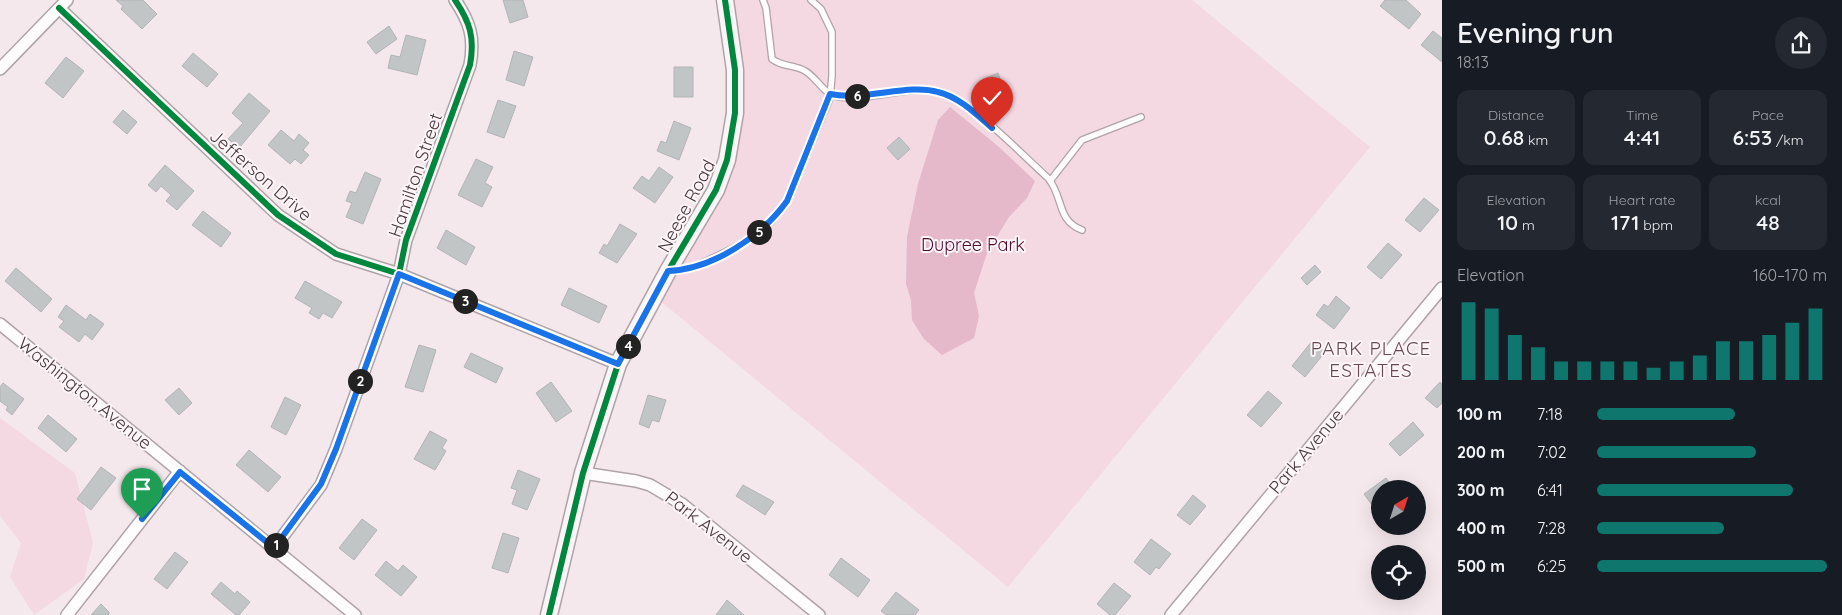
<!DOCTYPE html>
<meta charset="utf-8">
<style>
body{margin:0;font-family:Quicksand,sans-serif;background:#242831;color:#f1f3f6;height:100vh;display:flex;flex-direction:column;font-size:19px;white-space:nowrap}
*{box-sizing:border-box;margin:0}
p{font-size:16px;color:#9ea1a6}
.icon{flex:none;width:28px;height:28px;fill:none;stroke:currentColor;stroke-width:2;stroke-linecap:round;stroke-linejoin:round}
.map{position:relative;flex:1;overflow:hidden}
.sheet{display:flex;flex-direction:column;background:#171b24;width:400px}
.sheet>*{flex:none}
.needle{width:32px;rotate:39deg}
.fabs{position:absolute;left:1371px;top:480px;display:grid;gap:10px}
.fabs a{display:grid;place-items:center;width:55px;height:55px;border-radius:50%;background:#171b24;box-shadow:0 5px 20px #0002;font-size:25px}
.pin{position:absolute;display:grid;place-items:center;width:42px;height:42px;color:#fff;margin:-51px -21px;border-radius:50% 50% 50% 0;rotate:-45deg;box-shadow:0 0 5px #0007}
.pin .icon{rotate:45deg}
.km{position:absolute;width:25px;height:25px;margin:-12px;border-radius:50%;background:#222;color:#fff;font-size:14px;line-height:25px;text-align:center}
.round{display:grid;place-items:center;flex:none;width:52px;height:52px;border-radius:26px;background:#242831}
.head{display:flex;align-items:center;justify-content:space-between;height:85px;padding:0 15px}
h1{font-size:28px;font-weight:600;line-height:38px}
.metrics{display:grid;grid-template-columns:repeat(3,1fr);gap:8px;height:85px;padding:5px 15px}
.metrics div{display:grid;align-content:center;border-radius:12px;background:#242831;text-align:center}
.metrics b{font-size:21px;font-weight:600}
.metrics small{font-size:14px;font-weight:400}
.metrics p{font-size:14px}
.chart{height:140px;padding:10px 15px}
.chart p{display:flex;justify-content:space-between}
.chart svg{width:100%;height:90px;margin-top:5px;stroke:#0f766e;stroke-width:6}
ul{padding:0 15px;list-style:none;font-size:16px}
li{display:grid;grid-template-columns:80px 60px 1fr;align-items:center;height:38px}
li i{height:12px;border-radius:6px;background:#0f766e}
main{display:flex;flex:1;min-height:0}
.map>svg:first-child{display:block}
</style>
<main>
<div class="map">
<svg width="1442" height="615" viewBox="0 0 1442 615">
<rect width="100%" height="100%" fill="#f5e8ec"/>
<path fill="#f4d8e2" d="M 733,0 L 1192,0 L 1370,147 L 1008,587 L 659,300 L 734,161 L 742,124 L 743,92 L 741,58 Z
M 0,418 L 75,473 L 93,543 L 84,579 L 34,615 L 10,577 L 21,543 L 0,516 Z"/>
<path fill="#e5b8ca" d="M 950,107 L 999,147 L 1035,181 L 1027,198 L 1009,217 L 987,253 L 974,293 L 979,316 L 974,338 L 942,355 L 924,339 L 912,320 L 911,300 L 906,284 L 907,237 L 918,184 L 938,120 Z"/>
<path fill="#c2c5c6" stroke="#b2b4b6" d="M 116,0 L 143,0 L 157,14 L 142,29 L 121,9 L 123,6 Z
M 503,0 L 523,0 L 528,17 L 510,23 Z
M 1385,0 L 1406,0 L 1421,14 L 1409,29 L 1380,6 Z
M 389,26 L 397,39 L 376,54 L 367,42 Z
M 1433,31 L 1442,38 L 1442,62 L 1421,45 Z
M 406,35 L 426,40 L 417,75 L 388,68 L 391,55 L 400,57 Z
M 514,51 L 533,57 L 524,86 L 506,80 Z
M 193,53 L 218,74 L 207,87 L 182,66 Z
M 66,57 L 84,71 L 63,98 L 45,83 Z
M 674,67 L 693,67 L 693,97 L 674,97 Z
M 998,73 L 1002,84 L 991,89 L 986,78 Z
M 249,93 L 270,111 L 239,148 L 228,139 L 243,123 L 232,113 Z
M 498,100 L 516,106 L 504,138 L 487,132 Z
M 123,110 L 137,122 L 127,134 L 113,122 Z
M 674,121 L 691,128 L 679,160 L 657,151 L 661,141 L 666,143 Z
M 281,130 L 294,141 L 299,134 L 309,143 L 303,150 L 309,155 L 301,164 L 295,159 L 290,164 L 268,145 Z
M 899,137 L 910,149 L 898,160 L 887,148 Z
M 476,159 L 493,167 L 485,183 L 492,187 L 482,207 L 458,195 Z
M 165,165 L 194,191 L 177,210 L 166,201 L 171,195 L 161,186 L 156,192 L 148,185 Z
M 659,167 L 673,177 L 655,203 L 633,188 L 642,176 L 649,181 Z
M 365,172 L 381,179 L 363,224 L 346,217 L 352,203 L 346,201 L 350,191 L 356,193 Z
M 1424,198 L 1439,210 L 1420,232 L 1405,220 Z
M 203,211 L 231,233 L 221,247 L 192,225 Z
M 620,224 L 637,234 L 617,263 L 599,253 L 604,244 L 607,246 Z
M 446,230 L 475,247 L 466,265 L 437,248 Z
M 1388,243 L 1402,255 L 1381,279 L 1367,267 Z
M 1315,265 L 1321,272 L 1307,285 L 1301,278 Z
M 16,268 L 52,299 L 41,312 L 5,281 Z
M 305,281 L 342,302 L 332,318 L 323,313 L 319,319 L 309,313 L 312,308 L 295,298 Z
M 569,288 L 607,306 L 599,323 L 561,305 Z
M 1336,296 L 1350,308 L 1334,329 L 1316,315 L 1324,304 L 1328,307 Z
M 66,305 L 86,320 L 90,314 L 104,324 L 92,340 L 85,334 L 79,342 L 59,327 L 64,321 L 58,317 Z
M 1312,341 L 1325,352 L 1305,377 L 1292,366 Z
M 419,345 L 436,350 L 423,392 L 405,387 Z
M 471,353 L 503,368 L 496,383 L 464,367 Z
M 551,382 L 572,411 L 556,422 L 536,393 Z
M 1440,382 L 1442,384 L 1442,403 L 1437,408 L 1425,398 Z
M 3,383 L 24,399 L 12,415 L 6,410 L 8,407 L 0,401 L 0,387 Z
M 179,388 L 192,403 L 179,415 L 165,400 Z
M 1268,391 L 1282,403 L 1261,427 L 1247,415 Z
M 648,395 L 666,400 L 659,422 L 652,420 L 649,428 L 639,424 Z
M 285,397 L 301,405 L 286,435 L 271,427 Z
M 48,415 L 77,439 L 66,452 L 38,428 Z
M 1413,422 L 1424,435 L 1400,456 L 1389,444 Z
M 430,431 L 447,440 L 442,448 L 446,451 L 435,470 L 414,459 Z
M 249,450 L 281,477 L 268,492 L 236,465 Z
M 101,467 L 116,478 L 91,510 L 77,499 Z
M 518,470 L 540,479 L 527,510 L 512,504 L 517,490 L 511,488 Z
M 1386,478 L 1394,489 L 1380,489 L 1380,506 L 1375,509 L 1364,494 Z
M 743,485 L 774,502 L 765,515 L 736,496 Z
M 1193,495 L 1206,506 L 1190,525 L 1177,515 Z
M 362,519 L 377,530 L 354,560 L 339,548 Z
M 503,533 L 519,538 L 508,573 L 492,568 Z
M 1151,539 L 1171,554 L 1159,569 L 1156,567 L 1150,575 L 1134,562 Z
M 175,552 L 188,562 L 167,589 L 154,579 Z
M 841,558 L 870,580 L 858,597 L 829,575 Z
M 386,561 L 398,571 L 403,565 L 417,577 L 401,596 L 375,575 Z
M 221,582 L 235,594 L 237,591 L 250,602 L 239,615 L 236,615 L 211,594 Z
M 1114,583 L 1131,596 L 1115,615 L 1110,615 L 1097,604 Z
M 896,592 L 919,610 L 915,615 L 886,615 L 881,611 Z
M 727,600 L 744,615 L 716,615 Z
M 101,604 L 109,612 L 109,615 L 91,615 Z"/>
<g fill="none" stroke-linecap="round" stroke-linejoin="round">
<g stroke="#b0a3a8" stroke-width="8">
<path id="lane" d="M 763,0 L 766,8 L 772,59 C 781,66 791,65 801,69 C 813,73 819,87 830,94 C 853,106 908,85 937,91 C 970,99 1021,154 1048,178 C 1064,197 1056,220 1082,230
M 1050,181 L 1082,140 L 1141,117
M 670,271 L 694,267 L 750,240 L 771,222 L 787,201 L 830,98 L 832,76 L 832,32 L 821,9 L 811,0"/>
</g>
<g stroke="#b0a3a8" stroke-width="14">
<path id="street" d="M 59,8 L 278,215 L 336,254 L 399,274 L 618,364
M 0,69 L 67,0
M 0,324 L 355,615
M 583,473 L 636,481 L 650,485 L 682,504 L 819,615
M 274,548 L 321,485 L 336,449 L 399,274 L 406,240 L 470,65 C 475,38 470,22 455,0
M 67,615 L 180,471
M 1171,615 L 1442,288"/>
</g>
<g stroke="#b0a3a8" stroke-width="19">
<path id="secondary" d="M 549,615 L 583,473 L 618,364 L 668,271 L 716,190 L 727,160 L 735,113 L 735,70 L 725,0"/>
</g>
<use href="#lane" stroke="#fefcfc" stroke-width="5.5"/>
<use href="#street" stroke="#fefcfc" stroke-width="11"/>
<use href="#secondary" stroke="#faf5f7" stroke-width="16"/>
<g stroke="#fdf5f7" stroke-width="9">
<path id="cycleway" d="M 59,8 L 278,215 L 336,254 L 399,274 L 618,364
M 274,548 L 321,485 L 336,449 L 399,274 L 406,240 L 470,65 C 475,38 470,22 455,0
M 549,615 L 583,473 L 618,364 L 668,271 L 716,190 L 727,160 L 735,113 L 735,70 L 725,0"/>
</g>
<use href="#cycleway" stroke="#00873e" stroke-width="6"/>
</g>
<g fill="none" stroke-linecap="round" stroke-linejoin="round">
<g stroke="#fff" stroke-width="10">
<path id="route" d="M 142,519 L 180,472 L 274,548 L 321,484 L 336,449 L 399,274 L 618,364 L 668,271 C 713,269 761,237 787,201 L 830,94 C 866,101 908,83 938,92 C 959,97 976,114 992,128"/>
</g>
<use href="#route" stroke="#1a73e8" stroke-width="6"/>
</g>
<g text-anchor="middle" dominant-baseline="central" stroke-width="4" stroke-linejoin="round" paint-order="stroke">
<g font-size="18" fill="#46373d" stroke="#fdf5f7">
<text transform="translate(261 175) rotate(41)">Jefferson Drive</text>
<text transform="translate(415 175) rotate(-71)">Hamilton Street</text>
<text transform="translate(686 206) rotate(-62)">Neese Road</text>
<text transform="translate(85 393) rotate(39)">Washington Avenue</text>
<text transform="translate(1306 451) rotate(-50)">Park Avenue</text>
<text transform="translate(709 527) rotate(38)">Park Avenue</text>
</g>
<g font-size="18" fill="#500b30" stroke="#fdf5f7">
<text x="973" y="244">Dupree Park</text>
</g>
<g font-size="19" letter-spacing="1" fill="#684955" stroke="#fdf5f7">
<text x="1371" y="348">PARK PLACE<tspan x="1371" dy="22">ESTATES</tspan></text>
</g>
</g>
</svg>
<div class="fabs">
<a><svg class="needle" viewBox="-14 -14 28 28"><path d="M0-13l5 13h-10z" fill="#e53935"/><path d="M0 13l5-13h-10z" fill="#9ea1a6"/></svg></a>
<a><svg class="icon" aria-label="locate" viewBox="0 0 24 24"><circle cx="12" cy="12" r="6"/><path d="M12 2v4M12 18v4M2 12h4M18 12h4"/></svg></a>
</div>
<div class="pin" style="left:142px;top:519px;background:#1e9e55"><svg class="icon" aria-label="arrive" viewBox="0 0 24 24"><path d="M6 21V4h12l-3 4 3 4H6"/></svg></div>
<div class="pin" style="left:992px;top:128px;background:#d93025"><svg class="icon" aria-label="check" viewBox="0 0 24 24"><path d="M5 12l5 5 9-10"/></svg></div>
<b class="km" style="left:276px;top:545px">1</b>
<b class="km" style="left:360px;top:381px">2</b>
<b class="km" style="left:465px;top:301px">3</b>
<b class="km" style="left:628px;top:346px">4</b>
<b class="km" style="left:759px;top:232px">5</b>
<b class="km" style="left:857px;top:96px">6</b>
</div>
<section class="sheet">
<div class="head"><div><h1>Evening run</h1><p>18:13</p></div><a class="round"><svg class="icon" aria-label="share" viewBox="0 0 24 24"><path d="M12 15V3M7 8l5-5 5 5M5 13v7h14v-7"/></svg></a></div>
<div class="metrics">
<div><p>Distance</p><b>0.68<small> km</small></b></div>
<div><p>Time</p><b>4:41</b></div>
<div><p>Pace</p><b>6:53<small> /km</small></b></div>
</div>
<div class="metrics">
<div><p>Elevation</p><b>10<small> m</small></b></div>
<div><p>Heart rate</p><b>171<small> bpm</small></b></div>
<div><p>kcal</p><b>48</b></div>
</div>
<div class="chart"><p><span>Elevation</span>160–170 m</p>
<svg viewBox="0 0 160 44" preserveAspectRatio="none"><path d="M5 44V6M15 44V9M25 44V22M35 44V28M45 44V35M55 44V35M65 44V35M75 44V35M85 44V38M95 44V35M105 44V32M115 44V25M125 44V25M135 44V22M145 44V16M155 44V9"/></svg>
</div>
<ul>
<li><b>100 m</b>7:18<i style="width:60%"></i></li>
<li><b>200 m</b>7:02<i style="width:69%"></i></li>
<li><b>300 m</b>6:41<i style="width:85%"></i></li>
<li><b>400 m</b>7:28<i style="width:55%"></i></li>
<li><b>500 m</b>6:25<i style="width:100%"></i></li>
</ul>
</section>
</main>
